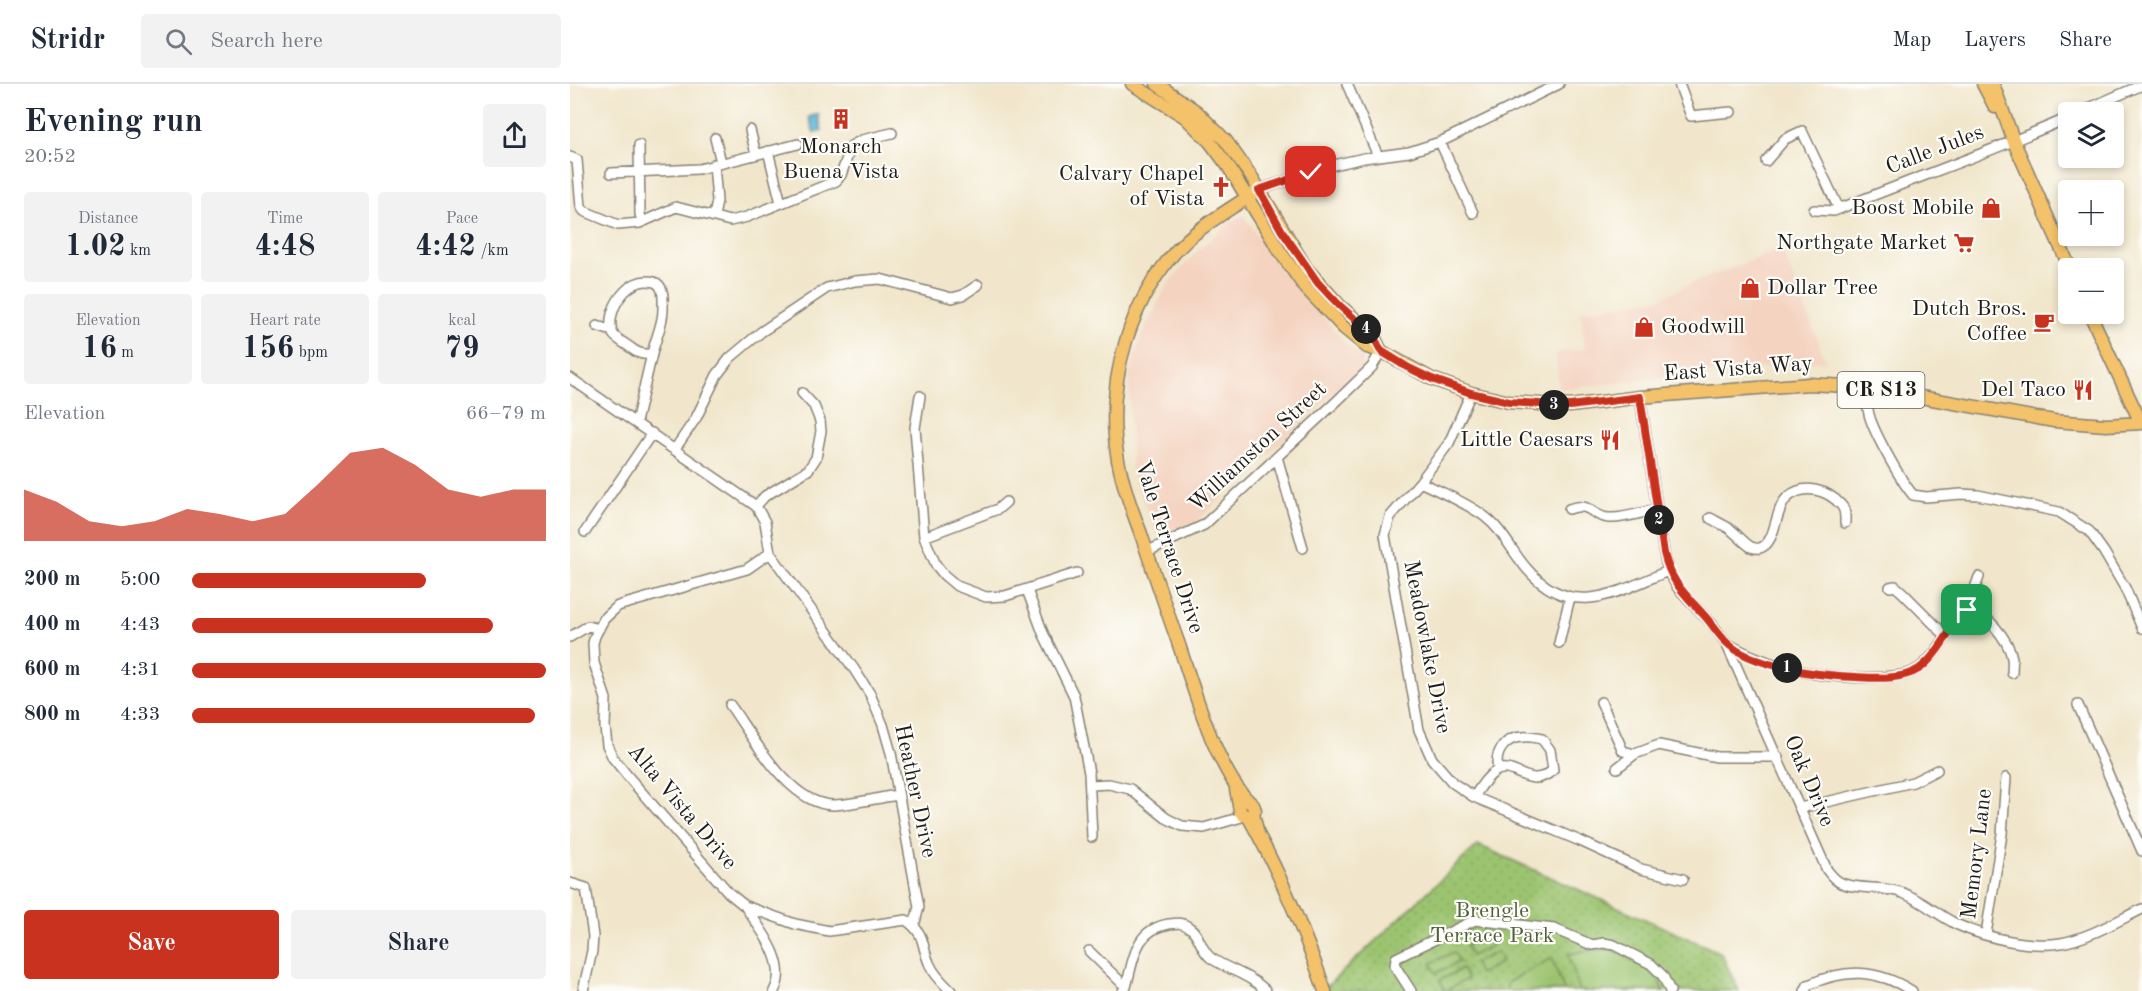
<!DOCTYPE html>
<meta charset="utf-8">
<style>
body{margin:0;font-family:"Old Standard TT",serif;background:#f2f2f3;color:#1f2937;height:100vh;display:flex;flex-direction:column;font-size:22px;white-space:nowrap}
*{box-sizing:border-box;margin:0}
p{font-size:20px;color:#747a83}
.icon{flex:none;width:33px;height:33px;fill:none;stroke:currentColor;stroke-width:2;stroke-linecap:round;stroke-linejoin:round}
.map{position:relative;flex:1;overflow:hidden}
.side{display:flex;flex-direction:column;background:#fff;width:570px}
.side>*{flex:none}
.buttons{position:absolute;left:1488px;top:18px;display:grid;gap:12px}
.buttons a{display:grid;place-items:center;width:66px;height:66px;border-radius:6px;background:#fff;box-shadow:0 3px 9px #0003;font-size:30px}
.pin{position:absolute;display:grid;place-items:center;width:51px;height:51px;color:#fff;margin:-26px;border-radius:12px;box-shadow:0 3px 9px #0006}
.km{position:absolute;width:30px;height:30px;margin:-15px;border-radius:50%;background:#222;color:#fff;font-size:16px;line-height:30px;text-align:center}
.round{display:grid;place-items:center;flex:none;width:63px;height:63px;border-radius:6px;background:#f2f2f3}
.summary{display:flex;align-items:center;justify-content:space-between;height:102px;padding:0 24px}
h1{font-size:33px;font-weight:700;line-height:45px}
.metrics{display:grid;grid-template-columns:repeat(3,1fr);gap:9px;height:102px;padding:6px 24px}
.metrics div{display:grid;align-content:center;border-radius:6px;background:#f2f2f3;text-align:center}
.metrics b{font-size:30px;font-weight:700}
.metrics small{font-size:16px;font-weight:400}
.metrics p{font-size:16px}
.chart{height:168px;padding:12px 24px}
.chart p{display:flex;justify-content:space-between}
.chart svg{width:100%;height:108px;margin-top:6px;fill:#c8321e;opacity:.7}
.action{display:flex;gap:12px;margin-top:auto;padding:12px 24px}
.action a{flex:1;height:69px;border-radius:6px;background:#c8321e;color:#fff;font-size:24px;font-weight:700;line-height:69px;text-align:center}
.action a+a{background:#f2f2f3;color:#1f2937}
ul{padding:0 24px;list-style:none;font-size:20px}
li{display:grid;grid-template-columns:96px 72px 1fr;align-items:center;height:45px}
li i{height:15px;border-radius:8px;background:#c8321e}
header{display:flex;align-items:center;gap:36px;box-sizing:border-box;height:84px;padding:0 30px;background:#fff;border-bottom:2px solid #e0e1e3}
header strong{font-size:28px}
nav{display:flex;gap:33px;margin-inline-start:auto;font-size:21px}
.search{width:420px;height:54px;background:#f2f2f3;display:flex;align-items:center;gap:15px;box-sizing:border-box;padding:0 21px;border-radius:6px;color:#747a83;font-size:22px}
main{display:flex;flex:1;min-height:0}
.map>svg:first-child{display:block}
</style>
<header>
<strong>Stridr</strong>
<div class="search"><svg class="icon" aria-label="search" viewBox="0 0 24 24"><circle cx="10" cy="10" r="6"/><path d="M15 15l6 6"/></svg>Search here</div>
<nav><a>Map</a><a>Layers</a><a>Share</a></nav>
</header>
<main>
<section class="side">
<div class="summary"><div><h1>Evening run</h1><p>20:52</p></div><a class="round"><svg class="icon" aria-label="share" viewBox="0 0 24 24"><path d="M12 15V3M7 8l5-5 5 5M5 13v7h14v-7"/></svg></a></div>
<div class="metrics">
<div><p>Distance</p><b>1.02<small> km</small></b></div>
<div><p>Time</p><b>4:48</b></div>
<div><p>Pace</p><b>4:42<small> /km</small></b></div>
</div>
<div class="metrics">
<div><p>Elevation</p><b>16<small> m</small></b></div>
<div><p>Heart rate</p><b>156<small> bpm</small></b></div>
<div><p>kcal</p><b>79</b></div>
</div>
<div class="chart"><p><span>Elevation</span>66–79 m</p>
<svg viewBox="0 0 160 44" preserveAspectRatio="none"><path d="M0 44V23L10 28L20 36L30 38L40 36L50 31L60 33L70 36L80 33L90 21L100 8L110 6L120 13L130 23L140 26L150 23L160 23V44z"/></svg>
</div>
<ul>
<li><b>200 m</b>5:00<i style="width:66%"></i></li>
<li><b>400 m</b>4:43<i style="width:85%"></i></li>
<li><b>600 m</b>4:31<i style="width:100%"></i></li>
<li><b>800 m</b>4:33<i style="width:97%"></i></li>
</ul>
<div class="action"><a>Save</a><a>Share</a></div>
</section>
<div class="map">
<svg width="1572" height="907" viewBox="0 0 1572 907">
<defs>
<pattern id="grass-dots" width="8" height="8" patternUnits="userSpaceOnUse" patternTransform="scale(1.5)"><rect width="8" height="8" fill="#9cc46f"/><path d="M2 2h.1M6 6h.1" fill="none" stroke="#86a860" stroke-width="1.8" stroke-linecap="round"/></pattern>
</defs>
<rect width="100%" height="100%" fill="#fdfcf7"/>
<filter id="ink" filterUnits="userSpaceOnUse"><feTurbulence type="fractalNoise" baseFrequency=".0167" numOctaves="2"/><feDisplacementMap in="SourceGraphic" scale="12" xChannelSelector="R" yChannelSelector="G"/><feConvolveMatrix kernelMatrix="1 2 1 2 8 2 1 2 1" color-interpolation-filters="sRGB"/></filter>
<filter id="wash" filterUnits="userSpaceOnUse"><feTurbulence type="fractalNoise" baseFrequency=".008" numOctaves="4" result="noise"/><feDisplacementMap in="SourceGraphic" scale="24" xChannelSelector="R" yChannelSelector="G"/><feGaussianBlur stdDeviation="1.35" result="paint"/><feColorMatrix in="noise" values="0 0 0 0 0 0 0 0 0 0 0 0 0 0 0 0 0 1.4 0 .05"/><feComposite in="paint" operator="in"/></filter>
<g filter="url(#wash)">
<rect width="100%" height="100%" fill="#f1e6cb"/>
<path fill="#f4d3c0" d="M 673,131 L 708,180 L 775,259 L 793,273 L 793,282 L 619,444 L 587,451 L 561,386 L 559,291 L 569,257 L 597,201 L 624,170 L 661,137 Z
M 1212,165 L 1256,277 L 989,305 L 985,269 L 1015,265 L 1011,227 L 1088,215 L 1130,196 Z"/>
<path fill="url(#grass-dots)" stroke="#5c7046" stroke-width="1.5" d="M 908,761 L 1151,869 L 1169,907 L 755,907 L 754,905 Z"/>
<path fill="#9cc46f" stroke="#5c7046" stroke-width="1.5" d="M 918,851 L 923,861 L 901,872 L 896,862 Z
M 1024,865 L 1042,865 L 1087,891 L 1093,907 L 1010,907 L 998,870 Z
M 884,868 L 889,878 L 866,889 L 861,879 Z
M 927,868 L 932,878 L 909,890 L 904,879 Z
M 982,874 L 994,907 L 936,907 L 938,898 Z
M 892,885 L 897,895 L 875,907 L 870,896 Z"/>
<path fill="#56b3d4" stroke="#396878" stroke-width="1.5" d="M 248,30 L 252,47 L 244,49 L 239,33 Z"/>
</g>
<g filter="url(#ink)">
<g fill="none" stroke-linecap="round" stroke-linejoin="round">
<g stroke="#868174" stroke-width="12">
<path id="minor" d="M 777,0 L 808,72
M 1109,0 L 1121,32 L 1161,28
M 1510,28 L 1572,1
M 180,46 L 186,70
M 145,54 L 151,78
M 870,58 L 903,129
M 69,61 L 70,130 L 72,138
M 198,67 L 211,119
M 0,73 L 7,76 L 11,123 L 14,127 L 48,141 L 70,139 L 106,123 L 160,137 L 177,133 L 266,97 L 271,91 L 281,62 L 292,56 L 322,49
M 1196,77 L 1215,55 L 1232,47 L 1269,125
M 41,89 L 129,85 L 228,60
M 689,106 L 759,82 L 794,74 L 839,68 L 870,58 L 989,0
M 1244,126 L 1264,127 L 1269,125 C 1345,94 1423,67 1498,34
M 144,132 L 147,117 L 144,80
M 27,242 L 42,247
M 0,294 L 186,422 L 195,438 L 200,469 L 284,585 L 300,610 L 313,641 L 321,669 L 349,823 L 344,842
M 1303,304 C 1302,310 1298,317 1298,323 C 1297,339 1332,398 1343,411 L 1356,413 L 1391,410 L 1408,411 L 1489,428 L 1519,447 L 1534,468 L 1555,504 L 1572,544
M 901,309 L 879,359 L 850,398 L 820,433 L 815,451 L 849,646 L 862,675 L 883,699 L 904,713 L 1010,757 L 1071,785 L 1113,795
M 350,312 L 345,344 L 354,453 L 366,481 L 374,491 L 387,502 L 416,513 L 435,512 L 507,489
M 1070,313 L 1094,469 L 1098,487 L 1108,504 L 1142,540 L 1156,559 L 1257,786 C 1261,791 1266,798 1274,800 C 1293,806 1314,802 1333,809 C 1353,817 1369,832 1388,841 C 1417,854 1460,864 1491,859 C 1519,854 1547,837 1572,825
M 66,338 C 72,314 77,290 83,266 C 86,254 93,239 93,226 C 93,217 95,201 84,198 C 59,190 33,228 43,250 C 46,255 56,260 61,264 C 67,269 74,272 82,269
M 105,365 L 126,334 L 147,291 L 160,274 L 191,248 L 257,204 L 285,197 L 310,195 L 382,214 L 393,211 L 408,201
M 707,373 L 733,464
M 850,398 C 871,408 895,418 914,432 C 933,446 942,468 957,485 C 1002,537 1047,508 1098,487
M 186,422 L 195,412 L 238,386 L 246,374 L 251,347 L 250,337 L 244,322 L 232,309
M 999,425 C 1021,417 1021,433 1039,434 C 1054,435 1073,428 1088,425
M 1140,434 C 1147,438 1154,441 1160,445 C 1167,450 1174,459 1181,463 C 1184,464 1187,465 1190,464 C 1207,459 1204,424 1218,413 C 1234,399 1258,406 1271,421 C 1276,426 1275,433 1275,439
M 15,448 L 82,349
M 354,453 L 428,425 L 436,418
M 576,468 L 634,441 L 768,316 L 802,283 L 811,267
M 200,469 L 177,485 L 48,522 L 34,535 L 25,552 L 23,559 L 24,579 L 36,615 L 35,643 L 37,661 L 43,674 L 61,696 L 159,809 L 175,822 L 225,840 L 259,847 L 336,836 C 357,851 350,860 360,881 C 365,892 373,899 381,907
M 1320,503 L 1325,502 L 1332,508 L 1376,552
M 457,506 L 473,549 L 504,612 L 519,689 L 522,753
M 1397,526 C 1415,525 1439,557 1442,574 C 1443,578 1442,584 1442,589
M 0,553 L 18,542 L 29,545
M 989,559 L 1000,513
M 1156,559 C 1204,586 1258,596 1312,593 C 1324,592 1337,592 1348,585 C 1365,574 1381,544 1393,527 L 1397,526 L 1409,493
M 1031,618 L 1053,667 L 1065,670 L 1089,661 L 1147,673 L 1208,673
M 160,621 C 183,653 220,722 264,721 C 285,720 307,714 328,711
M 1508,621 L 1572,767
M 1047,684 L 1065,670
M 521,701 L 539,700 L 560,705 L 596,734 L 612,742 L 634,744 L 675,732
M 904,713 C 910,704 916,693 926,687 C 943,676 959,708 983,686 L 980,666 L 972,655 C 966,654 959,652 953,653 C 935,653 924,669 928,685
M 1230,724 L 1343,698 L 1367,686
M 0,799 L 16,804 L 23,852 L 22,867 L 13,907
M 175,822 C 189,844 220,879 204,907
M 1416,850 L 1432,750 L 1436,694
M 519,867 L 556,903
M 553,907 L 556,903 C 564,875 564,846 599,840 C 607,839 613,838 620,844 C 630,850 630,866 641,874 C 658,886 681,891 696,907
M 841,907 L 825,882 L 826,874 L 905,836 L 984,845 L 1022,861 L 1034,859 L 1044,861 L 1081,880 L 1093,892 L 1100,907
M 1235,907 L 1238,901 C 1276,884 1307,885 1342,907"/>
</g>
<g stroke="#868174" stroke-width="15">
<path id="major" d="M 562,0 L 615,33 L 640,58 L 658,82 L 711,169 L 734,202 L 774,244 L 797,263 L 811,267 L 862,295 L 901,309 L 939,318 L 1000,322 L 1070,313 L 1239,300 L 1295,303 L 1484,337 L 1536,341 L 1572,339
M 587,0 L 627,28 L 656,57 L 683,95 L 736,184 L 770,222 L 803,251 L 811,267
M 1413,0 L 1425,23
M 1423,0 L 1444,58 L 1500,184
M 1520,230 L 1571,339
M 666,705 L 670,727 L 673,731 L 678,732 C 710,788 734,847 755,907
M 688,750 L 683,730 L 685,726 L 683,721 C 648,693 623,602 608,558 C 595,522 583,486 571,450 C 562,426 553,402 548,376 C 534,299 560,209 618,155 C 640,136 665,122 689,106"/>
</g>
<use href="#minor" stroke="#fff" stroke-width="9"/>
<use href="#major" stroke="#f3c26a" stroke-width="12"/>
</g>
</g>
<g fill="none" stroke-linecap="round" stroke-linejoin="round" filter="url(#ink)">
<g stroke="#fff" stroke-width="12">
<path id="route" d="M 741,88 L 689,106 L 712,147 L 748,199 L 770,222 L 803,251 L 811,267 L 837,283 L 862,295 L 901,309 L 939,318 L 1000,322 L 1070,313 L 1094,469 C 1101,498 1113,508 1132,529 C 1141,538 1147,549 1156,558 C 1181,583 1251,592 1286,593 C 1305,594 1332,596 1349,585 C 1366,573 1381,545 1393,527 L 1397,526"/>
</g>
<use href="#route" stroke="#c8321e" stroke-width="8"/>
</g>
<defs>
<g id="building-bare" transform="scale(1.62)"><path d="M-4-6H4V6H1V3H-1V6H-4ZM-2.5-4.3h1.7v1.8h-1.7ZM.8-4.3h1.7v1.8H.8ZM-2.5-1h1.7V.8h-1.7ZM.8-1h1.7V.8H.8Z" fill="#c8321e" stroke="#fdfcf7" stroke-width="2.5" paint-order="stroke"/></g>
<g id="church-bare" transform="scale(1.62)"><path d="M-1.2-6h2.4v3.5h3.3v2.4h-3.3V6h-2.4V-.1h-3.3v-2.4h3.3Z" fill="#c8321e" stroke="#fdfcf7" stroke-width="2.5" paint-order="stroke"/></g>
<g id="shop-bare" transform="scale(1.62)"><path d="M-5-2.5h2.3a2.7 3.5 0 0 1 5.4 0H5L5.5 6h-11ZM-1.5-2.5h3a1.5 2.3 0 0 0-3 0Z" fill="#c8321e" stroke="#fdfcf7" stroke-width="2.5" paint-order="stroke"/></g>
<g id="supermarket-bare" transform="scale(1.62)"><path d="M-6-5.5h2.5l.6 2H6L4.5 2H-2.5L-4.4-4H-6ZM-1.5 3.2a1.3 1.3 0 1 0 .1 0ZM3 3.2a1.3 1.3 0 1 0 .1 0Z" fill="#c8321e" stroke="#fdfcf7" stroke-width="2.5" paint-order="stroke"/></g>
<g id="cafe-bare" transform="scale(1.62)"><path d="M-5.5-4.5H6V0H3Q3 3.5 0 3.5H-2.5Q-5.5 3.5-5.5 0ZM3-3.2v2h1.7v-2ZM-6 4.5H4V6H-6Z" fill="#c8321e" stroke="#fdfcf7" stroke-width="2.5" paint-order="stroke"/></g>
<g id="restaurant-bare" transform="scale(1.62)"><path d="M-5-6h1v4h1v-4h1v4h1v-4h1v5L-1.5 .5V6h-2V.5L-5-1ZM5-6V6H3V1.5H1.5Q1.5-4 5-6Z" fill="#c8321e" stroke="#fdfcf7" stroke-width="2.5" paint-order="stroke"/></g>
</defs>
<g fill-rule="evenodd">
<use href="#building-bare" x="271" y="35"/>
<use href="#church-bare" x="651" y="103"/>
<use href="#shop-bare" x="1421" y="124"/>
<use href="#supermarket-bare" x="1394" y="159"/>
<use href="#shop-bare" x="1180" y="204"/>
<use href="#cafe-bare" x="1474" y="238"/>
<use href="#shop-bare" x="1074" y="243"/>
<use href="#restaurant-bare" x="1513" y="306"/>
<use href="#restaurant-bare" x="1040" y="356"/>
</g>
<g text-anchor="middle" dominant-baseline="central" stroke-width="4.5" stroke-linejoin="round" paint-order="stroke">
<rect fill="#fdfcf7" stroke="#605f5e" stroke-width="1.5" x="1267.5" y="288" width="87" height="36" rx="4.5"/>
<g font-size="21" font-weight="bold" fill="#1c1c1c">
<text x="1311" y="306">CR S13</text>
</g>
<g font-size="22" fill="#1c1c1c" stroke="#fdfcf7" text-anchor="end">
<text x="271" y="63" text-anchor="middle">Monarch<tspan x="271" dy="25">Buena Vista</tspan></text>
<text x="634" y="90">Calvary Chapel<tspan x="634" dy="25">of Vista</tspan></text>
<text x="1404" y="124">Boost Mobile</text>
<text x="1377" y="159">Northgate Market</text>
<text x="1197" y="204" text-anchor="start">Dollar Tree</text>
<text x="1457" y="225">Dutch Bros.<tspan x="1457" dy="25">Coffee</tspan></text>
<text x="1091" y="243" text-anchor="start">Goodwill</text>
<text x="1496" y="306">Del Taco</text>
<text x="1023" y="356">Little Caesars</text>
</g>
<g font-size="22" fill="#1c1c1c" stroke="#fdfcf7">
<text transform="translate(1365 66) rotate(-21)">Calle Jules</text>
<text transform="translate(1168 285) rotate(-4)">East Vista Way</text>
<text transform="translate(688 363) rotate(-43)">Williamston Street</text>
<text transform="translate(599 463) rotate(72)">Vale Terrace Drive</text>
<text transform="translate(857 563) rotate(79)">Meadowlake Drive</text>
<text transform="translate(1239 697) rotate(67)">Oak Drive</text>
<text transform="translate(345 707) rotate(78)">Heather Drive</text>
<text transform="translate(112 723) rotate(50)">Alta Vista Drive</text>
<text transform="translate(1407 770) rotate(-83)">Memory Lane</text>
</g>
<g font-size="22" fill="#4f5f3d" stroke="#fdfcf7">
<text x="922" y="827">Brengle<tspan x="922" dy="25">Terrace Park</tspan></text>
</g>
</g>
</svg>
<div class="buttons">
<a><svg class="icon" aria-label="layers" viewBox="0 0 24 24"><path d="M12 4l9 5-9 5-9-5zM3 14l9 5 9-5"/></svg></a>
<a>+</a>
<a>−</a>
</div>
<div class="pin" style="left:1397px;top:526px;background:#1e9e55"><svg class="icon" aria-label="arrive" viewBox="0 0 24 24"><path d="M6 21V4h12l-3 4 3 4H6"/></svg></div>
<div class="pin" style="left:741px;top:88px;background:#d93025"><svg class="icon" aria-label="check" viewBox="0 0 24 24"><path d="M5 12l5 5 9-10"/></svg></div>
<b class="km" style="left:1217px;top:584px">1</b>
<b class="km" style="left:1089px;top:436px">2</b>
<b class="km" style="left:984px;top:321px">3</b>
<b class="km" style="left:796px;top:245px">4</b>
</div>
</main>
